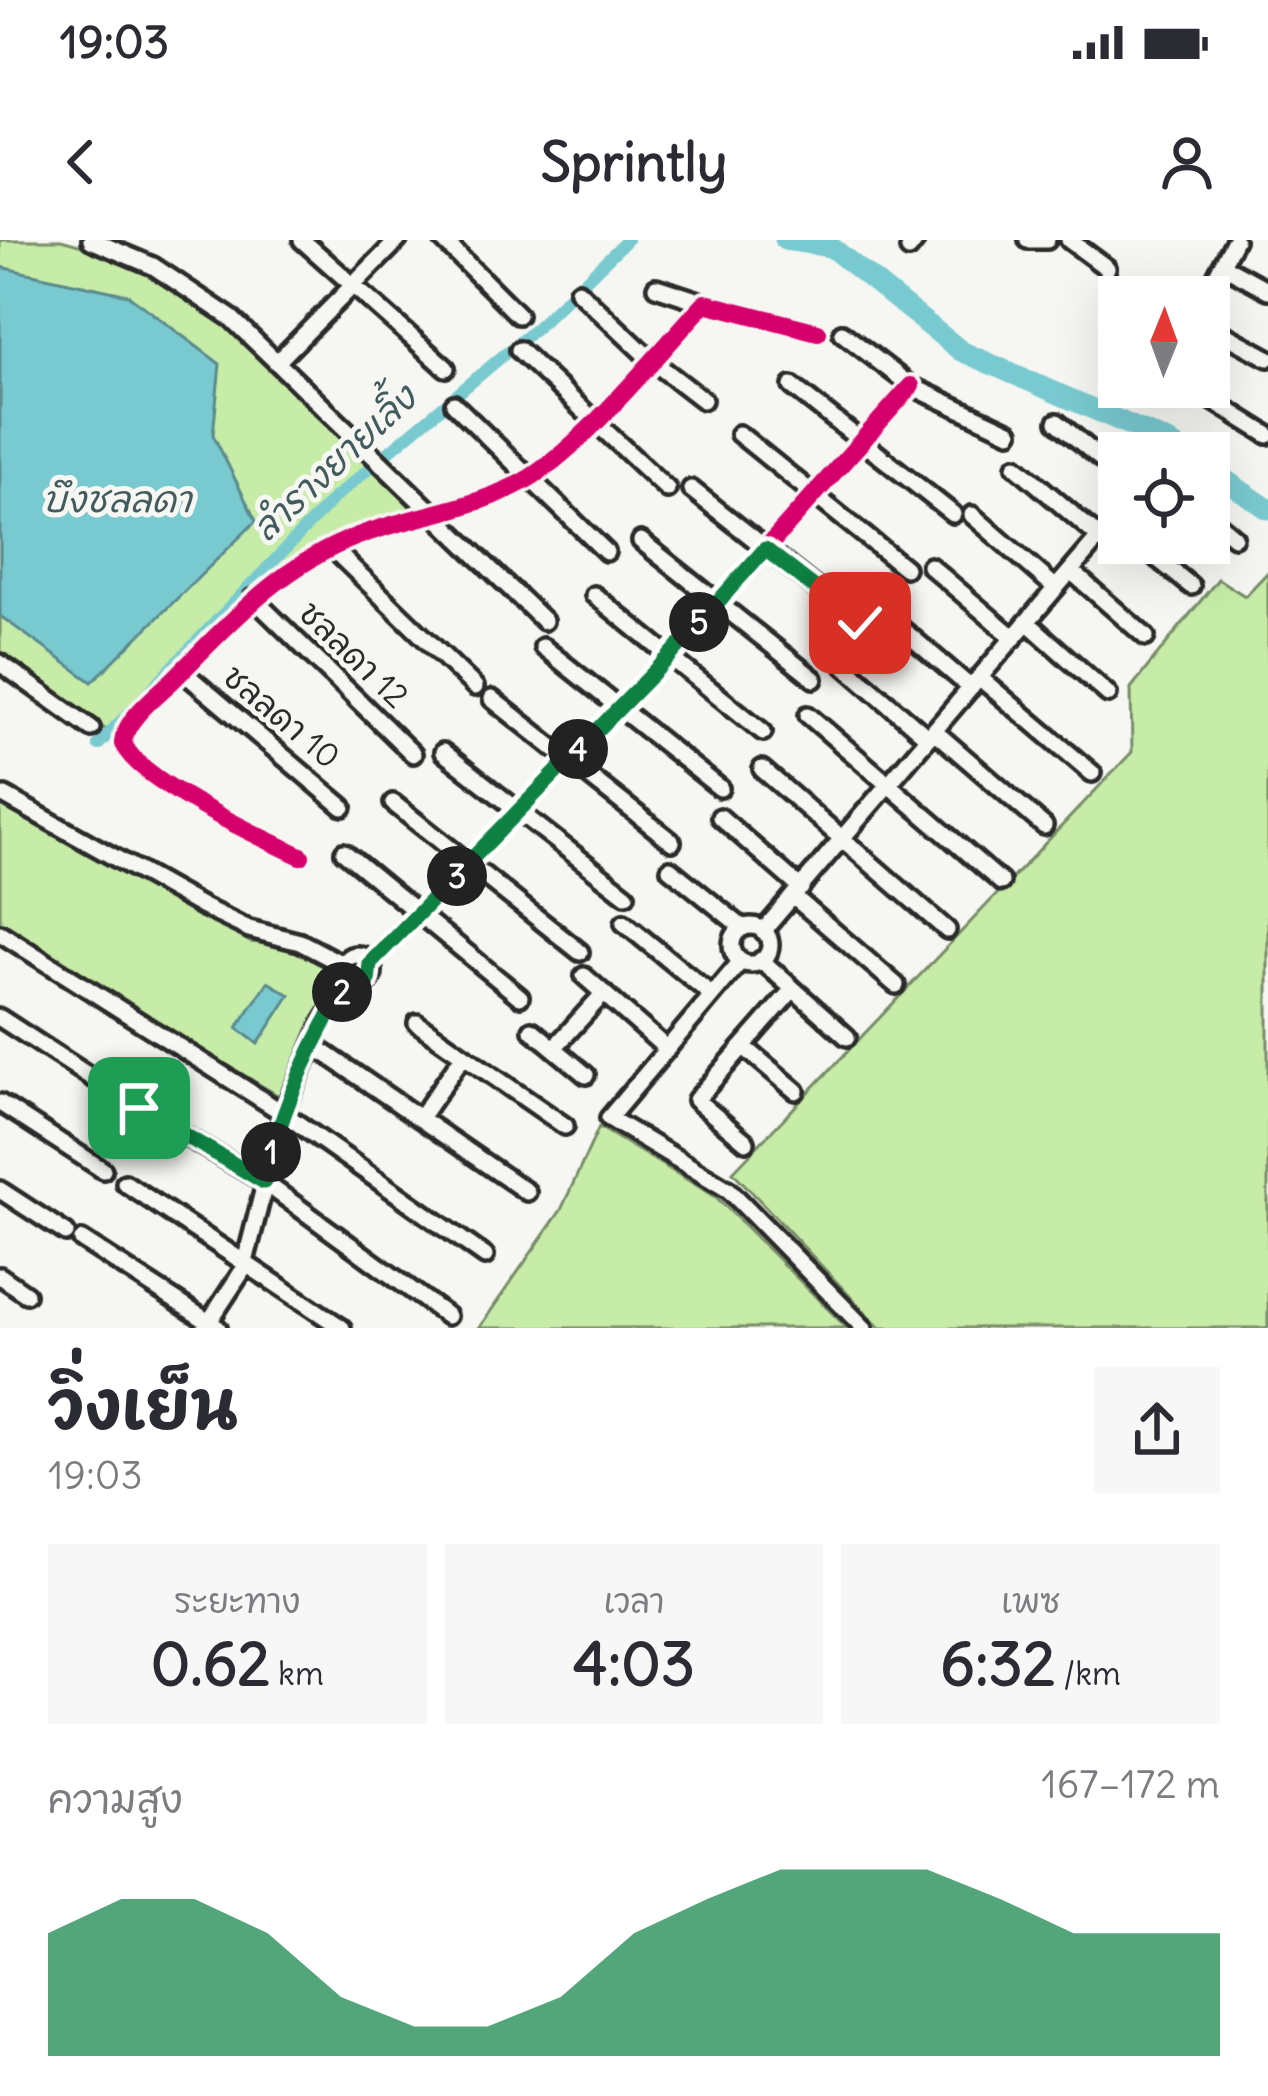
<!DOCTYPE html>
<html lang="th">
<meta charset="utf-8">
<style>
body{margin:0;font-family:Delius,"Playpen Sans Thai",sans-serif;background:#f7f7f7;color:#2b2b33;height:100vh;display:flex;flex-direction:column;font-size:45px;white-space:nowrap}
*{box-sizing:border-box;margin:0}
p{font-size:39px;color:#7c7c81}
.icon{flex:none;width:66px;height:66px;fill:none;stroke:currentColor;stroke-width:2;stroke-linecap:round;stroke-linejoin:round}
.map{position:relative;height:1088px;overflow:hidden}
.drawer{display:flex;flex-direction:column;background:#fff;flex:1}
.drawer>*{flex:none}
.needle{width:78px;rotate:1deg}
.buttons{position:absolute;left:1098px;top:36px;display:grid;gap:24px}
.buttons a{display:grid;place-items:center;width:132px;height:132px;border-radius:0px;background:#fff;box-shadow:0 12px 48px #0002;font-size:60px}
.pin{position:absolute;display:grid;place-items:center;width:102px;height:102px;color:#fff;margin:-51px;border-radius:24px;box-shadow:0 6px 18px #0006}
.km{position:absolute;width:60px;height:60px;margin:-30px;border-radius:50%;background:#222;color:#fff;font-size:33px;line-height:60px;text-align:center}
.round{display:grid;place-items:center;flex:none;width:126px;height:126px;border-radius:0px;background:#f7f7f7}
.summary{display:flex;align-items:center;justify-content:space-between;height:204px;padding:0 48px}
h1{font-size:66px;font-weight:700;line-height:90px}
.figures{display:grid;grid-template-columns:repeat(3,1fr);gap:18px;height:204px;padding:12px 48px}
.figures div{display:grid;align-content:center;border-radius:0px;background:#f7f7f7;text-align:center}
.figures b{font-size:60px;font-weight:700}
.figures small{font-size:33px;font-weight:400}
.figures p{font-size:33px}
.chart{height:336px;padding:24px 48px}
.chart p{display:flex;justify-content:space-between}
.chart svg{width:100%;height:216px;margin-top:12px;fill:#0b8043;opacity:.7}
.status{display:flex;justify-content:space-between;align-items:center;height:84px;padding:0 60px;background:#fff;direction:ltr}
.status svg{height:33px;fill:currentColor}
header{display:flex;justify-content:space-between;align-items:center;height:156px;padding:0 48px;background:#fff;font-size:54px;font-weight:700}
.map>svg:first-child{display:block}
</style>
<div class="status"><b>19:03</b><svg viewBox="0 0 49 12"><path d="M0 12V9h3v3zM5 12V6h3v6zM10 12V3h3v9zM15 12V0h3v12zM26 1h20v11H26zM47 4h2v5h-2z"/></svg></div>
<header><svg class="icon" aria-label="back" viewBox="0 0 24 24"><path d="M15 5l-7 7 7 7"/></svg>Sprintly<svg class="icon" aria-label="person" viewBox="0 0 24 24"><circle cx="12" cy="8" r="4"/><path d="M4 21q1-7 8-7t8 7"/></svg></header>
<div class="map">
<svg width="1268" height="1088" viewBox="0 0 1268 1088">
<rect width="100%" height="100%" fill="#f6f6f2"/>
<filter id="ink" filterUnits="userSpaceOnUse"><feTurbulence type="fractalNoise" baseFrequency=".00833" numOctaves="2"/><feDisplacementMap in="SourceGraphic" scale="24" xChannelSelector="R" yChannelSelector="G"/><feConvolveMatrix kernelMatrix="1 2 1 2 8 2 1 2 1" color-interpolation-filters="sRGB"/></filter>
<g filter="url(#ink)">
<path fill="#c6eca7" stroke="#788c69" stroke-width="3" d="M 0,0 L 61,0 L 140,22 L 192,53 L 409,265 L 408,273 L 272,334 L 212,385 L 115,496 L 0,416 Z
M 1268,332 L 1268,1088 L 880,1088 L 733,932 L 1132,512 L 1131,448 L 1218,339 L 1245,356 Z
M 6,563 L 250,702 C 282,706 321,706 339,736 L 279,856 L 0,690 L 0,567 Z
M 599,887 L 716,957 L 847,1088 L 479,1088 L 561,970 Z"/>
<path fill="#79cad0" stroke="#5a8a8e" stroke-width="3" d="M 0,27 L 128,55 L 220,124 L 213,195 L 256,281 L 92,442 L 0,376 Z
M 268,742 L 290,755 L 258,804 L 237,788 Z"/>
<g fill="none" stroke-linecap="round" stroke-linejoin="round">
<path stroke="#79cad0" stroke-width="12" d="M 98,505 L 334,258 L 536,88 L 627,0"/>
<path stroke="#79cad0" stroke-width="21" d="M 785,0 L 831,7 L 961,111 L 1168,202 L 1184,213
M 1209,229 L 1268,269"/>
<g stroke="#2b2b2b" stroke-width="24">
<path id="minor" d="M 91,0 L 153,26 L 231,78 L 544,381
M 302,0 L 446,128
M 443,0 L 518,75
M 1028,0 L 1047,0
M 1069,0 L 1107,28
M 909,9 L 916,0
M 1222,25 L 1268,50
M 656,47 L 705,63
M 578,51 L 651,120 L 703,160
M 1205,57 L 1235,0
M 1209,86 L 1268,118
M 842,93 L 911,146 L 1010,192
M 519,110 L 667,249
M 277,122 L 398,0
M 792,146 L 953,274
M 1191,147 L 1268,195
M 454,164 L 606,312
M 1057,182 L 1119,234
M 739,194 L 905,328
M 1016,226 L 1099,297
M 691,249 L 860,383
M 972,275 L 1056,348
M 1209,276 L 1234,297
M 641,301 L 814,439
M 1138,303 L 1191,346
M 331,307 L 475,447
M 930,326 L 1014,398
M 1071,331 L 1146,397
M 594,355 L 763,492
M 253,358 L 413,514
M 889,378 L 971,448
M 1027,382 L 1108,454
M 543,407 L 720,548
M 0,423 L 91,488
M 845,426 L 928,498
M 182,431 L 343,567
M 980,438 L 1092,533
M 492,459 L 672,602
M 808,475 L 1001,642
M 934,491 L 1044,586
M 443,512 L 626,655
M 762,529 L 947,690
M 5,556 L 203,667 L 249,689 L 300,702 L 342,724
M 393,563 L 580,712
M 720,577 L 801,648
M 344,612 L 520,757
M 301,616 C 260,597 141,542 123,504 C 123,481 156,456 172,441 C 230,383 279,326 358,296 C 413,275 480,269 531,237 C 588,201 657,114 705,63 L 818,92
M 670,629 L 743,688
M 793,656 L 896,745
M 624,683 L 712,755
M732 705a19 19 0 1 1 38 0a19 19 0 1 1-38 0Z
M 763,691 L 1119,274
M 0,693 L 283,873 L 485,1016
M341 731a16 16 0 1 1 32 0a16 16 0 1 1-32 0Z
M 761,720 L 847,797
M 741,721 L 609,878 L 729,950 L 864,1088
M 370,723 L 670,416 L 911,146
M 584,736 L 667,809
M 0,778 L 123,858
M 417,783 L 565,886
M 532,790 L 586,835
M 313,805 L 527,952
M 743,806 L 796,851
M 554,808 L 604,753
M 0,863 L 103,930
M 139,869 L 264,942 L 447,1076
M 420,878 L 463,816
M 746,902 L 696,860 L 793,749
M 125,943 L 342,1088
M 0,950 L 66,993
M 82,1000 L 218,1088
M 0,1036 L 26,1054
M 205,1088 L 243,1030 L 283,873 L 323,782 L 347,744"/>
</g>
<use href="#minor" stroke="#f6f6f2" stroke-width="15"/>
<g stroke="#f6f6f2" stroke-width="26">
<path id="cycleway" d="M 301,616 C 260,597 141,542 123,504 C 123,481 156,456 172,441 C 230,383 279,326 358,296 C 413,275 480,269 531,237 C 588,201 657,114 705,63 L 818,92
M 370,723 L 670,416 L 911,146"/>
</g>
<use href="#cycleway" stroke="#d6006c" stroke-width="18"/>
</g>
</g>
<g fill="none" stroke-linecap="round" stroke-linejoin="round" filter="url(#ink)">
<g stroke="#fff" stroke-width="24">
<path id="route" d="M 139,868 L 264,942 C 281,871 309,806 347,744 L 356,747 L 368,742 L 370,723 L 670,416 L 765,309 L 860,383"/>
</g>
<use href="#route" stroke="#0b8043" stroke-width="15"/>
</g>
<g text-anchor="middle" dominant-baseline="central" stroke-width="10" stroke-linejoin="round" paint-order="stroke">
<g font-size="33" fill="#2b2b2b" stroke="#f6f6f2">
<text transform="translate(354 414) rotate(44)">ชลลดา 12</text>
<text transform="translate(282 476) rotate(40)">ชลลดา 10</text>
</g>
<g font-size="36" font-style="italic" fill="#425b5d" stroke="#f6f6f2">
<text transform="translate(334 223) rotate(-43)">ลำรางยายเลิ้ง</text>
<text x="117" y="259">บึงชลลดา</text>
</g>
</g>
</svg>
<div class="buttons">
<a><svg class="needle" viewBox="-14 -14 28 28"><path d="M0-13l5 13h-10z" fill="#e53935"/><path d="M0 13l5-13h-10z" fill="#7c7c81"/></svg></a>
<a><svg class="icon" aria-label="locate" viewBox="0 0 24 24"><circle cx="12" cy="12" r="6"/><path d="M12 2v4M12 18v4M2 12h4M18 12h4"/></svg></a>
</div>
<div class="pin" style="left:139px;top:868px;background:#1e9e55"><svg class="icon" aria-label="arrive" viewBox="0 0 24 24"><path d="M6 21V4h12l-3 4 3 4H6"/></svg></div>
<div class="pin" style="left:860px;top:383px;background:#d93025"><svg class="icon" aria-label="check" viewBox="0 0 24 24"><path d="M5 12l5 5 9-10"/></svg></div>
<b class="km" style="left:271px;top:912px">1</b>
<b class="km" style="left:342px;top:752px">2</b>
<b class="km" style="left:457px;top:636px">3</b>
<b class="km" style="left:578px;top:509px">4</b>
<b class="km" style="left:699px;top:382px">5</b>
</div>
<section class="drawer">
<div class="summary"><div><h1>วิ่งเย็น</h1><p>19:03</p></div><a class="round"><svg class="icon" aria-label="share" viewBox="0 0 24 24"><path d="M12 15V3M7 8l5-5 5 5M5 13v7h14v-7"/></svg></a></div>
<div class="figures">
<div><p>ระยะทาง</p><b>0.62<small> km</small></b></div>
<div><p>เวลา</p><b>4:03</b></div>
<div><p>เพซ</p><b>6:32<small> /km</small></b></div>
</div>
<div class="chart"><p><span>ความสูง</span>167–172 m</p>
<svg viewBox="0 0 160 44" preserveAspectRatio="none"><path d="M0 44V19L10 12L20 12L30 19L40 32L50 38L60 38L70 32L80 19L90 12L100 6L110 6L120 6L130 12L140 19L150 19L160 19V44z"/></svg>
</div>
</section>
